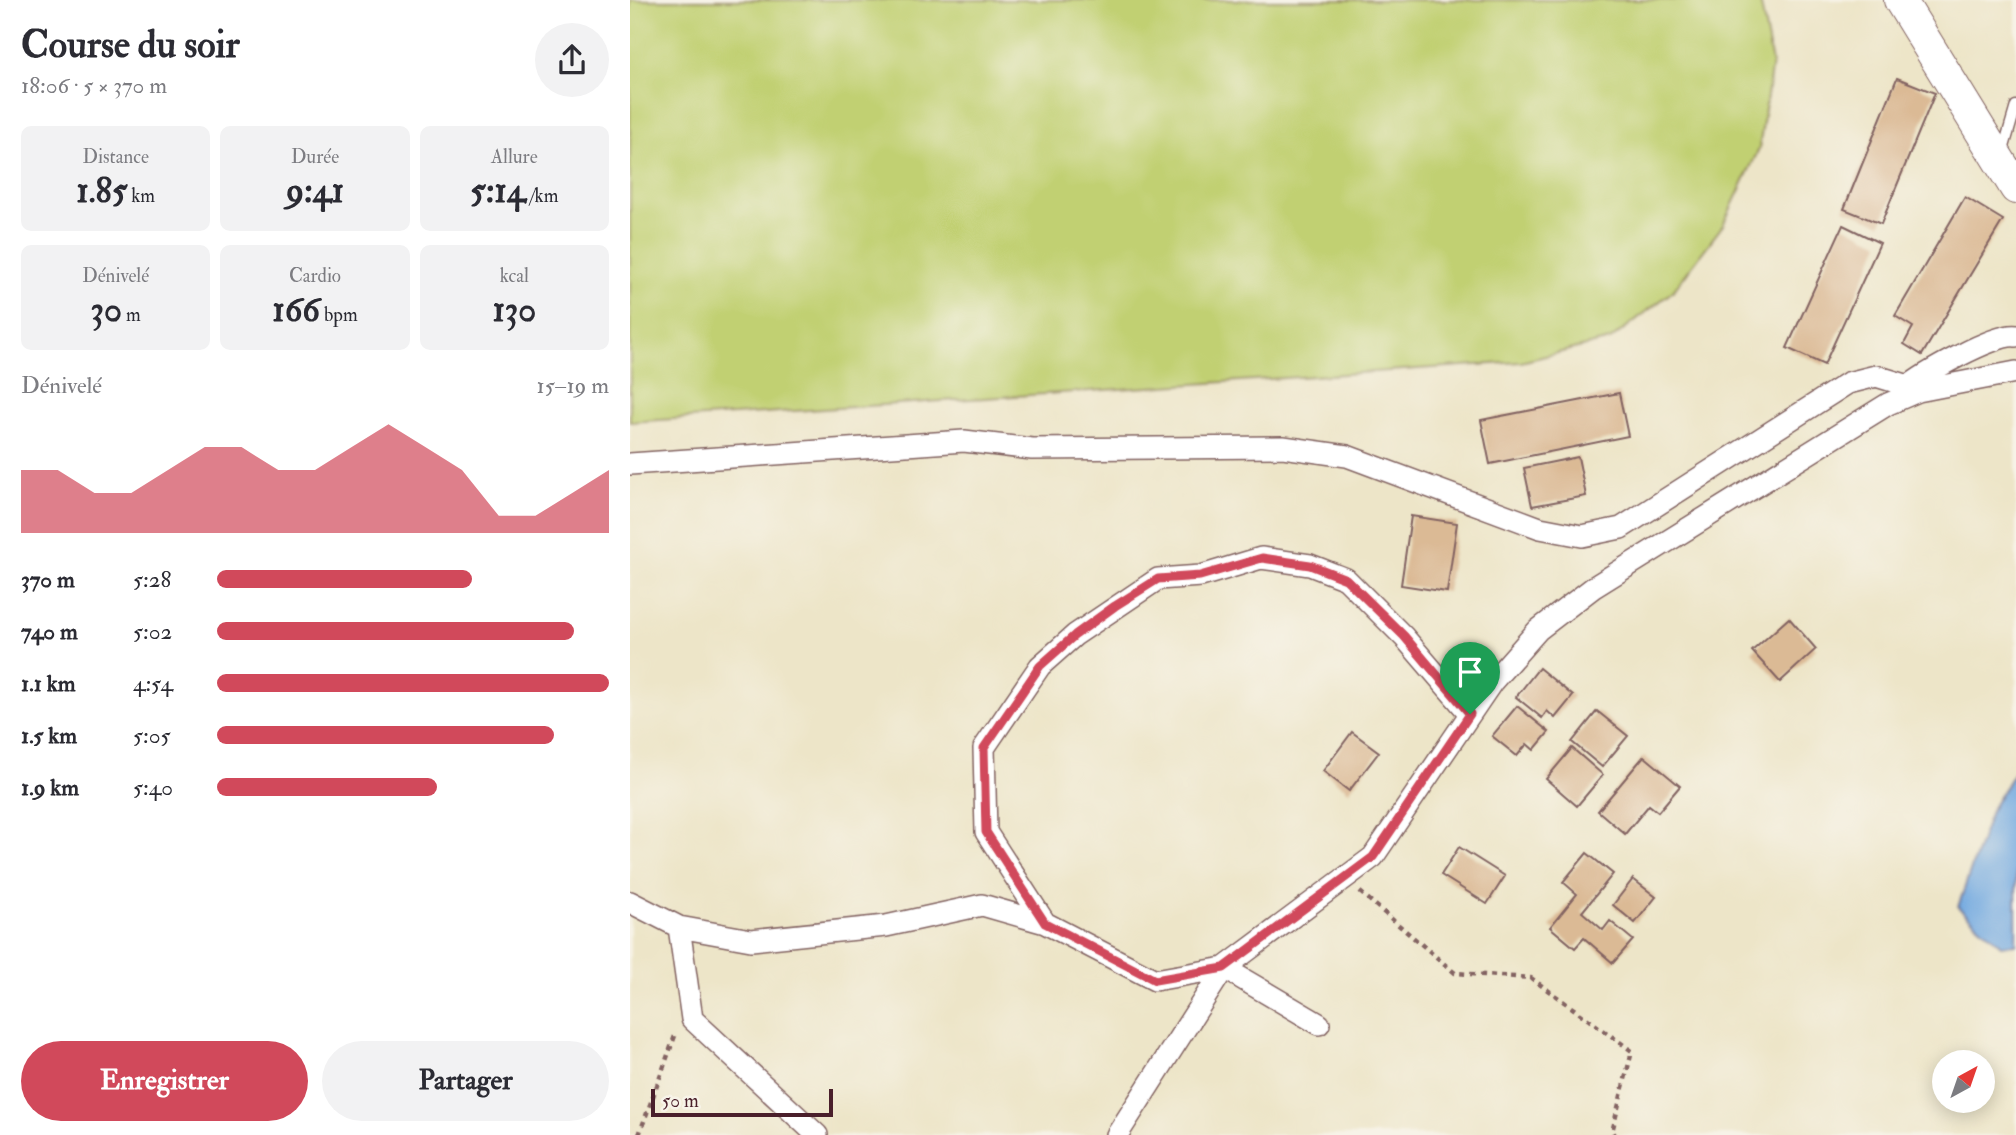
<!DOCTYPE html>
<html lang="fr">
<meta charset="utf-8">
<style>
body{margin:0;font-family:"IM FELL Double Pica",serif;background:#f2f2f3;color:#2b2b33;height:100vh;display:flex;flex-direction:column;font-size:26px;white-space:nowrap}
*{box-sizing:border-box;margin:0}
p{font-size:23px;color:#7c7c81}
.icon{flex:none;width:38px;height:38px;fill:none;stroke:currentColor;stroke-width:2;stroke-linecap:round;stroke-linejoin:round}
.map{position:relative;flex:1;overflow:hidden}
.side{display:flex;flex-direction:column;background:#fff;width:630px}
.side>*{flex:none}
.needle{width:46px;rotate:40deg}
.buttons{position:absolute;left:1302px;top:1050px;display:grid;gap:14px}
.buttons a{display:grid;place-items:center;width:63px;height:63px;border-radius:50%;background:#fff;box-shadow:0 4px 18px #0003;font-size:35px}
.scale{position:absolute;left:21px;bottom:18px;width:182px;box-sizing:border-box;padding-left:7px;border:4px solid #4a1f2b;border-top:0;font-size:19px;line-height:24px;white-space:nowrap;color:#4a1f2b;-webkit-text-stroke:5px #f7f3e8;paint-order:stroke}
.pin{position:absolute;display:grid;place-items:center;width:60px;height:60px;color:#fff;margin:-72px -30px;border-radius:50% 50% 50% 0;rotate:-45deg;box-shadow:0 0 7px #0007}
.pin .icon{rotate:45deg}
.round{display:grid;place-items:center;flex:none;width:74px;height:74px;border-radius:37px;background:#f2f2f3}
.overview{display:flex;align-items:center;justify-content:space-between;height:119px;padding:0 21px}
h1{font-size:38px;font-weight:800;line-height:52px}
.metrics{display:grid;grid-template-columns:repeat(3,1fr);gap:10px;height:119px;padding:7px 21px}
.metrics div{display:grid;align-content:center;border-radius:10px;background:#f2f2f3;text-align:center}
.metrics b{font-size:35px;font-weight:800}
.metrics small{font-size:19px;font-weight:400}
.metrics p{font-size:19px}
.chart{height:196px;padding:14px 21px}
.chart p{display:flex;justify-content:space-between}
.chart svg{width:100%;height:126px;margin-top:7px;fill:#d1495b;opacity:.7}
.cta{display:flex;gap:14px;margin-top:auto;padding:14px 21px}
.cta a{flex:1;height:80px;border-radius:42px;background:#d1495b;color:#fff;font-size:28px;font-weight:800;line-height:80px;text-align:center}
.cta a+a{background:#f2f2f3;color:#2b2b33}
ul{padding:0 21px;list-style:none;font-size:23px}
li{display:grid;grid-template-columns:112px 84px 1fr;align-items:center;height:52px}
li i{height:18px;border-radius:9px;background:#d1495b}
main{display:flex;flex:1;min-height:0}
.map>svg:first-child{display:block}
</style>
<main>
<section class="side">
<div class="overview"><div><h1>Course du soir</h1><p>18:06 · 5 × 370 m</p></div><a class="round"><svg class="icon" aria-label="share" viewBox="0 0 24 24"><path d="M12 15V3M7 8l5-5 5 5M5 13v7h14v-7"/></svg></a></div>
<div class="metrics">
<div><p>Distance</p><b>1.85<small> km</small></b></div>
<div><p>Durée</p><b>9:41</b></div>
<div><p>Allure</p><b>5:14<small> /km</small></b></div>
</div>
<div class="metrics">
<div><p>Dénivelé</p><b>30<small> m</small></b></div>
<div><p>Cardio</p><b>166<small> bpm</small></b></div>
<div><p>kcal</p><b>130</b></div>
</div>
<div class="chart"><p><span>Dénivelé</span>15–19 m</p>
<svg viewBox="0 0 160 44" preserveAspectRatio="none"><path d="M0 44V22L10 22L20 30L30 30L40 22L50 14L60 14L70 22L80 22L90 14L100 6L110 14L120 22L130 38L140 38L150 30L160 22V44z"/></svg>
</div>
<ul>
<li><b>370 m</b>5:28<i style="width:65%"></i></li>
<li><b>740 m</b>5:02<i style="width:91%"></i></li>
<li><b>1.1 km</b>4:54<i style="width:100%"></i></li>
<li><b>1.5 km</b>5:05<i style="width:86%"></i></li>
<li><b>1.9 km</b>5:40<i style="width:56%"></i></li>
</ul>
<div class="cta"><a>Enregistrer</a><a>Partager</a></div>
</section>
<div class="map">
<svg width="1386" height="1135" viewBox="0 0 1386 1135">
<rect width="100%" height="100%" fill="#f7f3e8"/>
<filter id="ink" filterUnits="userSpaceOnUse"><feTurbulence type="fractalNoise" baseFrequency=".0143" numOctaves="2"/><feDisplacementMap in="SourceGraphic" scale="14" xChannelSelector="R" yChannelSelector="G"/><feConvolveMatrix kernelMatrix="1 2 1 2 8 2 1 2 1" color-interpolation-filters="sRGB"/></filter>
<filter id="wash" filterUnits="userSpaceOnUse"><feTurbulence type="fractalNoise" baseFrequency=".00686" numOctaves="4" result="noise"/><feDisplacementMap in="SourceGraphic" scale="28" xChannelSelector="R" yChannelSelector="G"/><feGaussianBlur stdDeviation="1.57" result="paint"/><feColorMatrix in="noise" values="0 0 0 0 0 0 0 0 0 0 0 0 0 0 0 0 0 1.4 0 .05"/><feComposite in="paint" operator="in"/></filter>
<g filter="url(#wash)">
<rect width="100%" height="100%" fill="#ede5c8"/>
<path fill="#c1d072" stroke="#86784e" stroke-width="2" d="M 0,0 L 1130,0 L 1142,63 L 1129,149 L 1093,225 L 1043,291 L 980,340 L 891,362 L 0,422 Z"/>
<path fill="#72a9e0" stroke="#5e6486" stroke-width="2" d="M 1386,769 L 1386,944 L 1371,945 L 1328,907 L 1362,808 Z"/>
<g id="blocks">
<path fill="#dbba95" d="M 1267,78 L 1305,93 L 1251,224 L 1214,209 Z
M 1335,197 L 1373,220 L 1292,355 L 1274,344 L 1283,327 L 1265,316 Z
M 1213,225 L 1250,243 L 1194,365 L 1157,348 Z
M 989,393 L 998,436 L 860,464 L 851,420 Z
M 948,457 L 956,496 L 902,506 L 894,468 Z
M 781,516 L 827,523 L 817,592 L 771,585 Z
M 1159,618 L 1186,649 L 1150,682 L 1122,651 Z
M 909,668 L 943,696 L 925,718 L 917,711 L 912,718 L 886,697 Z
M 887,706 L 919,732 L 904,750 L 897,744 L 887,756 L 862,736 Z
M 967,711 L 998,736 L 972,767 L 942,742 Z
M 722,732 L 749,752 L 719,791 L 693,771 Z
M 942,748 L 973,775 L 947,806 L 916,779 Z
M 1014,756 L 1050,786 L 1028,812 L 1019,805 L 995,834 L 968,811 Z
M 829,847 L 875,876 L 857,904 L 811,875 Z
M 957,853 L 983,874 L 952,912 L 973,930 L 980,921 L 1003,940 L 983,963 L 954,938 L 945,948 L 920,927 L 947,894 L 933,882 Z
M 1003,879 L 1026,897 L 1005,923 L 983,905 Z"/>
</g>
</g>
<g filter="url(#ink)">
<use href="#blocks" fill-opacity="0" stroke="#836462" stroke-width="2"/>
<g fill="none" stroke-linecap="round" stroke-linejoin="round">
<g stroke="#836462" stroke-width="13">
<path id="lane" d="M 1372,154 L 1386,106"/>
</g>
<g stroke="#836462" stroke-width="24">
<path id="street" d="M 1275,389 C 1293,374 1365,333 1386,336
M 0,464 L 334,441 L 402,449 L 653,447 L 717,456 L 910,528 L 952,536 L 991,528 L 1218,383 L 1246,376 L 1279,386 L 1288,391
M 0,902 L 49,927 L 121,940 L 256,926 L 352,905 L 415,923 L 525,980 L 594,968 L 743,857 L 862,682 L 908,630 L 964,587 L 1258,404 L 1288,391 L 1386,372
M 415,923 L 356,832 L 354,748 L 410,666 L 445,635 L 528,579 L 571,576 L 631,558 L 680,565 L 716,579 L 774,637 L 840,714
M 49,927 L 62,1019 L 187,1135
M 487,1135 L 594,968 L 689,1024"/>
</g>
<g stroke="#836462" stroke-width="34">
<path id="secondary" d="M 1270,0 L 1386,188"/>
</g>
<path stroke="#836462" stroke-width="4.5" stroke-dasharray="5 5" stroke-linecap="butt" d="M 730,892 L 825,973 L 901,978 L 1002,1051 L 982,1132 L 984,1135
M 9,1135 L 46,1033"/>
<use href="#lane" stroke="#fff" stroke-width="10"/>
<use href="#street" stroke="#fff" stroke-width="21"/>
<use href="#secondary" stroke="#fff" stroke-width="32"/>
</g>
</g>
<g fill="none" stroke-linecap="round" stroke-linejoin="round" filter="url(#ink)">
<g stroke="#fff" stroke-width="14">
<path id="route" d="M 632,558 L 680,565 L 716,579 L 774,636 L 840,714 L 743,857 L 594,968 L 525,980 L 415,923 L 356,832 L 354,748 L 410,666 L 445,635 L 485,606 L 528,579 L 570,576 Z"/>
</g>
<use href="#route" stroke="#d1495b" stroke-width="9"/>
</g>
</svg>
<div class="buttons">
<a><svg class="needle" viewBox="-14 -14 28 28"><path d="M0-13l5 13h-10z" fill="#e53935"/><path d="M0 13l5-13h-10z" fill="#7c7c81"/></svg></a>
</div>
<div class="scale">50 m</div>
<div class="pin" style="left:840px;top:714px;background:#1e9e55"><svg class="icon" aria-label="arrive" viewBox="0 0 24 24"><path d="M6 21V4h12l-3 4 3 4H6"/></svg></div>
</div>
</main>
